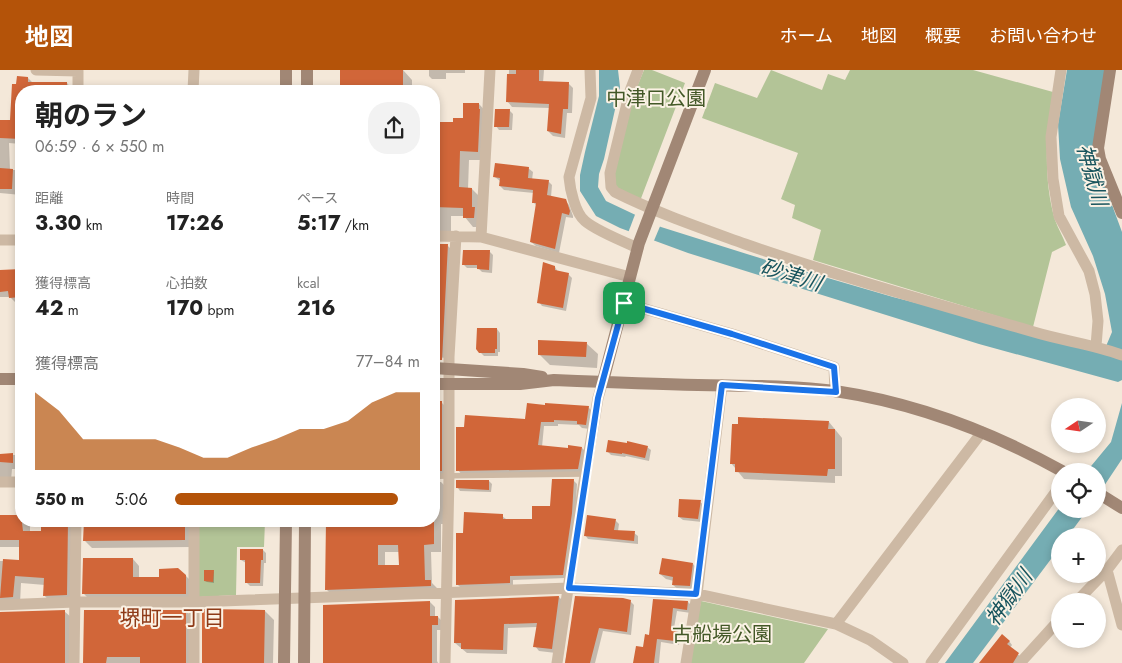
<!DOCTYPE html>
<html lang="ja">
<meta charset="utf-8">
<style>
body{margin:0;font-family:Jost,"Noto Sans JP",sans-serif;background:#f2f2f2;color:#222;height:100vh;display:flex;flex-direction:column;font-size:19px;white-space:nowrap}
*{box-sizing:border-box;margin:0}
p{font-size:16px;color:#767676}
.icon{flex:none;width:28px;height:28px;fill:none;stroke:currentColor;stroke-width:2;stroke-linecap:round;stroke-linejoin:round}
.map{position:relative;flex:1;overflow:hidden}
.sheet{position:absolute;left:15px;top:15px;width:425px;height:442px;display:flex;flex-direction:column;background:#fff;border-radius:20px;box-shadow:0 2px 8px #0003}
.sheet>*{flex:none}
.needle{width:32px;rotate:257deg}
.tools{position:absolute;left:1051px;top:328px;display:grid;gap:10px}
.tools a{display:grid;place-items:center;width:55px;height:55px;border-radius:50%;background:#fff;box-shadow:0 2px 8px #0003;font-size:25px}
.pin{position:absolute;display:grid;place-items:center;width:42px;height:42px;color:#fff;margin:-21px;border-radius:10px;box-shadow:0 2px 8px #0006}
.round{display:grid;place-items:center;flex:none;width:52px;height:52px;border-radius:20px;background:#f2f2f2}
.summary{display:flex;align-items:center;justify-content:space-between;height:85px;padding:0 20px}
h1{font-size:28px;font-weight:700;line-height:38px}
.metrics{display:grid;grid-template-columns:repeat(3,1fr);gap:8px;height:85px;padding:5px 20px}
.metrics div{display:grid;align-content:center}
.metrics b{font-size:21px;font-weight:700}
.metrics small{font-size:14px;font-weight:400}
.metrics p{font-size:14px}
.chart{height:140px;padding:10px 20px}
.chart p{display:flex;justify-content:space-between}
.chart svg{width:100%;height:90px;margin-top:5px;fill:#b45309;opacity:.7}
ul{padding:0 20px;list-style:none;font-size:16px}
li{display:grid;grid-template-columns:80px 60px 1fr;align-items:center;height:38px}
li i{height:12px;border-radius:6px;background:#b45309}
header{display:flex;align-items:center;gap:30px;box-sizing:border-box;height:70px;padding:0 25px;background:#b45309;color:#fff}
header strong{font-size:24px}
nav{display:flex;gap:28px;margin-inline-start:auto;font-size:18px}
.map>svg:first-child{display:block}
</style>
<header>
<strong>地図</strong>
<nav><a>ホーム</a><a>地図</a><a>概要</a><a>お問い合わせ</a></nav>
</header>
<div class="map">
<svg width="1122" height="593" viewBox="0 0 1122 593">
<rect width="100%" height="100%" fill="#f4e8d9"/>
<path fill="#b3c497" d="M 644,0 L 652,0 L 685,13 L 640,131 L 616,118 L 613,111 L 634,24 Z
M 771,0 L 822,20 L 828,4 L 845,10 L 850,0 L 973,0 L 1053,22 C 1046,63 1043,109 1055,150 C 1058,158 1063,167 1066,175 L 1052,182 L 1033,257 L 813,190 L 821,160 L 792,148 L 795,135 L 781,129 L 798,83 L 702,48 L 715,13 L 757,28 Z
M 199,451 L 265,451 L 264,477 L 237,477 L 236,525 L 199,527 Z
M 701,531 L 828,559 L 804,593 L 689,593 Z"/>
<path fill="#75adb3" d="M 599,0 L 618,0 L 620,17 L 604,89 L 599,104 L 598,117 L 606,131 L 661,157 L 766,190 L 893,227 L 1104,281 L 1112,262 L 1105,224 L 1093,186 L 1071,137 L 1060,89 L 1058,54 L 1067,0 L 1106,0 L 1095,89 L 1122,162 L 1122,310 L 1118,312 L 979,274 L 688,183 L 620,158 L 596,146 L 580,121 L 580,105 L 585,82 L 599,26 Z
M 1122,333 L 1122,389 L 1098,425 L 1098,401 L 1087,401 L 1111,372 Z
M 1060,437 L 1060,439 L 1088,439 L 1068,466 L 1060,466 L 1060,477 L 973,593 L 945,593 Z"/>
<path fill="#f4e8d9" d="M 636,142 L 661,154 L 653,173 L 628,163 Z"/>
<path fill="#0003" fill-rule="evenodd" d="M 341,0 L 403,0 L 412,10 L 412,21 L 344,21 L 341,18 Z
M 429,0 L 465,0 L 465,3 L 446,3 L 446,9 L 432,9 L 429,6 Z
M 509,0 L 544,0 L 543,13 L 569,14 L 573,18 L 572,43 L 567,43 L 565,68 L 553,66 L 548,61 L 550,38 L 512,37 L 508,32 Z
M 28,8 L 33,13 L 67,13 L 72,19 L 72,21 L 21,21 L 21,74 L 9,73 L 10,100 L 21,100 L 21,125 L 0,123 L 0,51 L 12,51 L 17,15 Z
M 479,34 L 488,44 L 487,90 L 469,90 L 468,119 L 472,119 L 481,128 L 483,157 L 473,157 L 464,146 L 451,146 L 451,162 L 434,162 L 434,53 L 454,53 L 464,49 Z
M 509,40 L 513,44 L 512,60 L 499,60 L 496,56 Z
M 528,98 L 533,102 L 532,110 L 548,111 L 552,115 L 551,127 L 565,130 L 569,135 L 573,146 L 573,148 L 566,147 L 559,183 L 536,176 L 531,172 L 537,136 L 533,132 L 534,123 L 504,120 L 500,116 L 500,111 L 495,107 Z
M 447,175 L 453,181 L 447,288 L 434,287 L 434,176 Z
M 19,181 L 21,181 L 21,233 L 16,233 L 10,227 L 0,227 L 0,202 L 20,200 Z
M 489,181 L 493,185 L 492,203 L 482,202 L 478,198 L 467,198 L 463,194 Z
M 555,197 L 558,202 L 568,204 L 572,208 L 566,241 L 542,236 L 539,232 Z
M 497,259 L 500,263 L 500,282 L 498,282 L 498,286 L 484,286 L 480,282 Z
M 586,273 L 598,284 L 597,298 L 550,295 L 539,284 Z
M 434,332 L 441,332 L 449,340 L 449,408 L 440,409 L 438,412 L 441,412 L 448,419 L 446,454 L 441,454 L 441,482 L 431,482 L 432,513 L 438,519 L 334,527 L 326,519 L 327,451 L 434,451 ZM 385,482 L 400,482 L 400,496 L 385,496 Z
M 588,337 L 592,341 L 590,359 L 582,358 L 579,355 L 558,354 L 558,356 L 544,356 L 542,377 L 569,380 L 582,378 L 586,382 L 582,403 L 462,405 L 458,400 L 527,350 Z
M 829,352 L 842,368 L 842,406 L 835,406 L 835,413 L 744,409 L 731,393 Z
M 647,377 L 651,380 L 649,391 L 626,386 L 625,387 L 611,385 L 607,381 Z
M 0,385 L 21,385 L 21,399 L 12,399 L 11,411 L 0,415 Z
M 573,410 L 577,414 L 575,447 L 566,508 L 513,510 L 513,516 L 461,518 L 457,514 L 464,464 L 502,446 L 506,449 L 533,451 L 551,437 Z
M 489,411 L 492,414 L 491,422 L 460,421 L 458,418 Z
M 700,432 L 704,435 L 702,452 L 683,450 L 679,447 Z
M 0,447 L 21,447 L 21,451 L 27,451 L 30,454 L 30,462 L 42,463 L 42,451 L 80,451 L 74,532 L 51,533 L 44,525 L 45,515 L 21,513 L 20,534 L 0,538 L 0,544 L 64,541 L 72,548 L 70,593 L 0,593 L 0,491 L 20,491 L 20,477 L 0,477 Z
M 615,450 L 619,454 L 618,461 L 634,463 L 638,466 L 638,474 L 588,469 L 585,465 Z
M 84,451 L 192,451 L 192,477 L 92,478 L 84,470 Z
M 263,480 L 266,483 L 266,493 L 264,493 L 263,516 L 250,516 L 246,512 L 246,493 L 241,490 Z
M 133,489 L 139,496 L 139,508 L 186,506 L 192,512 L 192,530 L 90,530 L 84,524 Z
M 693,494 L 698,500 L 696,521 L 679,520 L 673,515 L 674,511 L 666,509 L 660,504 Z
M 213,501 L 214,502 L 214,513 L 207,512 L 205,511 Z
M 559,527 L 564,532 L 556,583 L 539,581 L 535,576 L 537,557 L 508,558 L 507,584 L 467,583 L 455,573 L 456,531 Z
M 576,527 L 630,531 L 634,535 L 631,565 L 603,561 L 595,593 L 565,593 Z
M 654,531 L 688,532 L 692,536 L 691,543 L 677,541 L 674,558 L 680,563 L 679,575 L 661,572 L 659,593 L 635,593 L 645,578 L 650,566 Z
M 430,532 L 435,537 L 435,547 L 438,547 L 443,552 L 443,560 L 437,560 L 437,591 L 438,593 L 324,593 Z
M 186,541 L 192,547 L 192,593 L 83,593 Z
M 265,541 L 274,550 L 273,593 L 203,593 Z
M 1009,571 L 1012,575 L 1010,578 L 1021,587 L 1017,593 L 981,593 Z"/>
<path fill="#d16639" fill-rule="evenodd" d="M 340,0 L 403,0 L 403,21 L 348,21 L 348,19 L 340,19 Z
M 516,0 L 539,0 L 539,11 L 569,12 L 568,39 L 563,39 L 561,64 L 547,61 L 549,34 L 506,32 L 507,4 L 516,4 Z
M 17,6 L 28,7 L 28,12 L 67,12 L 67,21 L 21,21 L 21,69 L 0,68 L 0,50 L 10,50 L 12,14 L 16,14 Z
M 463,33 L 479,33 L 479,39 L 480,39 L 478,82 L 460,81 L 459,117 L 472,118 L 472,137 L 475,137 L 474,148 L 463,148 L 463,138 L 434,137 L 434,52 L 453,52 L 453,48 L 463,48 Z
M 495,39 L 510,39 L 509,57 L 494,57 Z
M 495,93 L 529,97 L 528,108 L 549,110 L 547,125 L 566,129 L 570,141 L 569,145 L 562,143 L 555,179 L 530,172 L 536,133 L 532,133 L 533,120 L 499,116 L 500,108 L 493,107 Z
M 0,98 L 13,99 L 12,119 L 0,119 Z
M 439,174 L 448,174 L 442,290 L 434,290 L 434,175 L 439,175 Z
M 463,180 L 490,180 L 489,200 L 477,199 L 477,195 L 462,195 Z
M 543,192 L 555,196 L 555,200 L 569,203 L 563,238 L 537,233 Z
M 21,199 L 21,227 L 9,228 L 8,221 L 0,222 L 0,200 Z
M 477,258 L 497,258 L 497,279 L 495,279 L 495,283 L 479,283 L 476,279 Z
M 538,270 L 587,272 L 586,287 L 538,285 Z
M 434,331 L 442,331 L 442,401 L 434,401 Z
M 527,333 L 545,335 L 545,333 L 589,336 L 586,355 L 577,354 L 577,351 L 554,350 L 554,352 L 541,352 L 538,375 L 568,378 L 568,375 L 582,377 L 578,399 L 456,401 L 456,357 L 464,357 L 465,345 L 525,349 Z
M 738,347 L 829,351 L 828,359 L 835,359 L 835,399 L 828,399 L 827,406 L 735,402 L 735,394 L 730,394 L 732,354 L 738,354 Z
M 608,370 L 627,373 L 627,371 L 648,376 L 645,388 L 622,383 L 622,384 L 606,382 Z
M 13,383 L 13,393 L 0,392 L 0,384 Z
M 552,409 L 574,409 L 572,443 L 563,505 L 510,506 L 510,513 L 456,515 L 456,463 L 463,463 L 464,442 L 503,444 L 503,449 L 532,449 L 532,436 L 550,436 Z
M 456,410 L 489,410 L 489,420 L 456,418 Z
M 679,429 L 701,430 L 698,449 L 678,447 Z
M 0,445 L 21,445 L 23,461 L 41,461 L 41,451 L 68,451 L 67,525 L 43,526 L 44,508 L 15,506 L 13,527 L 0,528 L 3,489 L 19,490 L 19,470 L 0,470 Z
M 587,445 L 616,449 L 614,460 L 635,461 L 634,471 L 584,466 Z
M 84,451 L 185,451 L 185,470 L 83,471 Z
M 326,451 L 434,451 L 434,474 L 424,475 L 425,510 L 431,510 L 431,516 L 325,520 ZM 378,475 L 398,475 L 399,495 L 378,495 Z
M 240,479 L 263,479 L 263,490 L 261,490 L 260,513 L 245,513 L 245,490 L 240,490 Z
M 83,488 L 133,488 L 133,507 L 159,507 L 159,499 L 178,498 L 186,505 L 186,524 L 82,524 Z
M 662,488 L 693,493 L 690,516 L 672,515 L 673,507 L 659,504 Z
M 204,500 L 214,500 L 213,512 L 204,511 Z
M 559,526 L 552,579 L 533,577 L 537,553 L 504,554 L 503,580 L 461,579 L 461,573 L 454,573 L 455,530 Z
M 575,526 L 623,528 L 631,530 L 627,562 L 599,558 L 590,593 L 565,593 Z
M 653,529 L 688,531 L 687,540 L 673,538 L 671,557 L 677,557 L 675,571 L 657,569 L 654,593 L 633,593 L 636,576 L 643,577 L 645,564 L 649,565 Z
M 430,531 L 430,546 L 438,546 L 438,555 L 432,555 L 432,593 L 323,593 L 323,535 Z
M 202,539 L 265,540 L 264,593 L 202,593 Z
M 65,540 L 65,593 L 0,593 L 0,542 Z
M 84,540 L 186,540 L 186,593 L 140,593 L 140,587 L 107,587 L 106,593 L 83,593 Z
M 1002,564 L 1010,571 L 1007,574 L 1019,583 L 1013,593 L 979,593 Z"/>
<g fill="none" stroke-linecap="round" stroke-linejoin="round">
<path stroke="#cdb9a4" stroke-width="5.5" d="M 434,406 L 586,404"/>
<path stroke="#cdb9a4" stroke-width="11" d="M 36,0 L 78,1 L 78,21
M 590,0 L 591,28 L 569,107 C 570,119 575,143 585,151 C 595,160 624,172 638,178
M 638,0 L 630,21 L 610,103 L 611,117 L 615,122 C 657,143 701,158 745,174 C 840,207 938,234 1034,262 C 1064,271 1092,274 1122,285
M 1061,0 L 1051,67 L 1053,109 L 1059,146 L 1089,201 L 1095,224 L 1098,251 L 1096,276
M 193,21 L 194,0
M 434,166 L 481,167 L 630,207
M 481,167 L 490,0
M 0,170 L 21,170
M 624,233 L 732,264 L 834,297 L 835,322
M 0,412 L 21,412
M 1107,500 L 1122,555
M 1077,531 L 1107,500 L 1122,480
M 0,535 L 75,532 L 194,532 L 569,518 L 697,524 L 836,554 L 870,570 L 903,593
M 836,554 L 982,362
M 74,593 L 76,451
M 194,593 L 194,451
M 445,593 L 449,406 L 449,287 L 456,166
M 557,593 L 583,418 L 598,328 L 603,311
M 686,593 L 697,524 L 722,315
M 931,593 L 1060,416
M 1020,593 L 1060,549"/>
<path stroke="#a18775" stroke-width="12" d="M 286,0 L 286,21
M 307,0 L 307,21
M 1110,0 L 1098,78 L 1100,89 L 1122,143
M 434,298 L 523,304 L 542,307
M 0,309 L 21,309
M 603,311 L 639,173 L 705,0
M 434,314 L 520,314 L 554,310 C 602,312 650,314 698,315 C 743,316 790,315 835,321 C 915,333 992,362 1062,401
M 1098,423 L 1122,438
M 284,593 L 286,451
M 304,593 L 305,451"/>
</g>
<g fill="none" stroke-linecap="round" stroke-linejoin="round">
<g stroke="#fff" stroke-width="10">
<path id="route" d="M 624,233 L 732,264 L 834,297 L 836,322 L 722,315 L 696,524 L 569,518 L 598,328 Z"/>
</g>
<use href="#route" stroke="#1a73e8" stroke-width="6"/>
</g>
<g text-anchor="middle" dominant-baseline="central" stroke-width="4" stroke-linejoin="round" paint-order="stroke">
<g font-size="20" fill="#435827" stroke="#fbf2e5">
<text x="656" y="28">中津口公園</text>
<text x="722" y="564">古船場公園</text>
</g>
<g font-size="21" font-style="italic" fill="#18545d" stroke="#fbf2e5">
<text transform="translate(1092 105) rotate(75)">神獄川</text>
<text transform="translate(791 205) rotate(17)">砂津川</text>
<text transform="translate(1009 528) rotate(-54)">神獄川</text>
</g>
<g font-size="21" fill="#8e3a17" stroke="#fbf2e5">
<text x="172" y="548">堺町一丁目</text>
</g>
</g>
</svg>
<div class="tools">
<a><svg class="needle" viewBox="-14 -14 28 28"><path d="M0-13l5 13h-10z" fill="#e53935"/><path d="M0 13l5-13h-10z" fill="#767676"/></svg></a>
<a><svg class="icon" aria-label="locate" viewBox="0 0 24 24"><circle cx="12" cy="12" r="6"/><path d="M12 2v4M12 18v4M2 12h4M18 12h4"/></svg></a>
<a>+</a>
<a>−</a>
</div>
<div class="pin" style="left:624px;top:233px;background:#1e9e55"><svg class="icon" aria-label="arrive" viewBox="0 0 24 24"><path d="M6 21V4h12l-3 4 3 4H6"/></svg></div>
<section class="sheet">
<div class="summary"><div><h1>朝のラン</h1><p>06:59 · 6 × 550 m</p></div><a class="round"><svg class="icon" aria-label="share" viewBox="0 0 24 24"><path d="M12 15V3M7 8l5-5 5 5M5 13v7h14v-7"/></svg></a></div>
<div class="metrics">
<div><p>距離</p><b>3.30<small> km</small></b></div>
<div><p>時間</p><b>17:26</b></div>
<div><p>ペース</p><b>5:17<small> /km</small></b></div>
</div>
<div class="metrics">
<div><p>獲得標高</p><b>42<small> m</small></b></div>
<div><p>心拍数</p><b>170<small> bpm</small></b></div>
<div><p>kcal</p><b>216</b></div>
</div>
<div class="chart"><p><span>獲得標高</span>77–84 m</p>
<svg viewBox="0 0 160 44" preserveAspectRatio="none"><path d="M0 44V6L10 15L20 29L30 29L40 29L50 29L60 33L70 38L80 38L90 33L100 29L110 24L120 24L130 20L140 11L150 6L160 6V44z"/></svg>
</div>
<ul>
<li><b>550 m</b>5:06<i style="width:91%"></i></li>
</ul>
</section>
</div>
